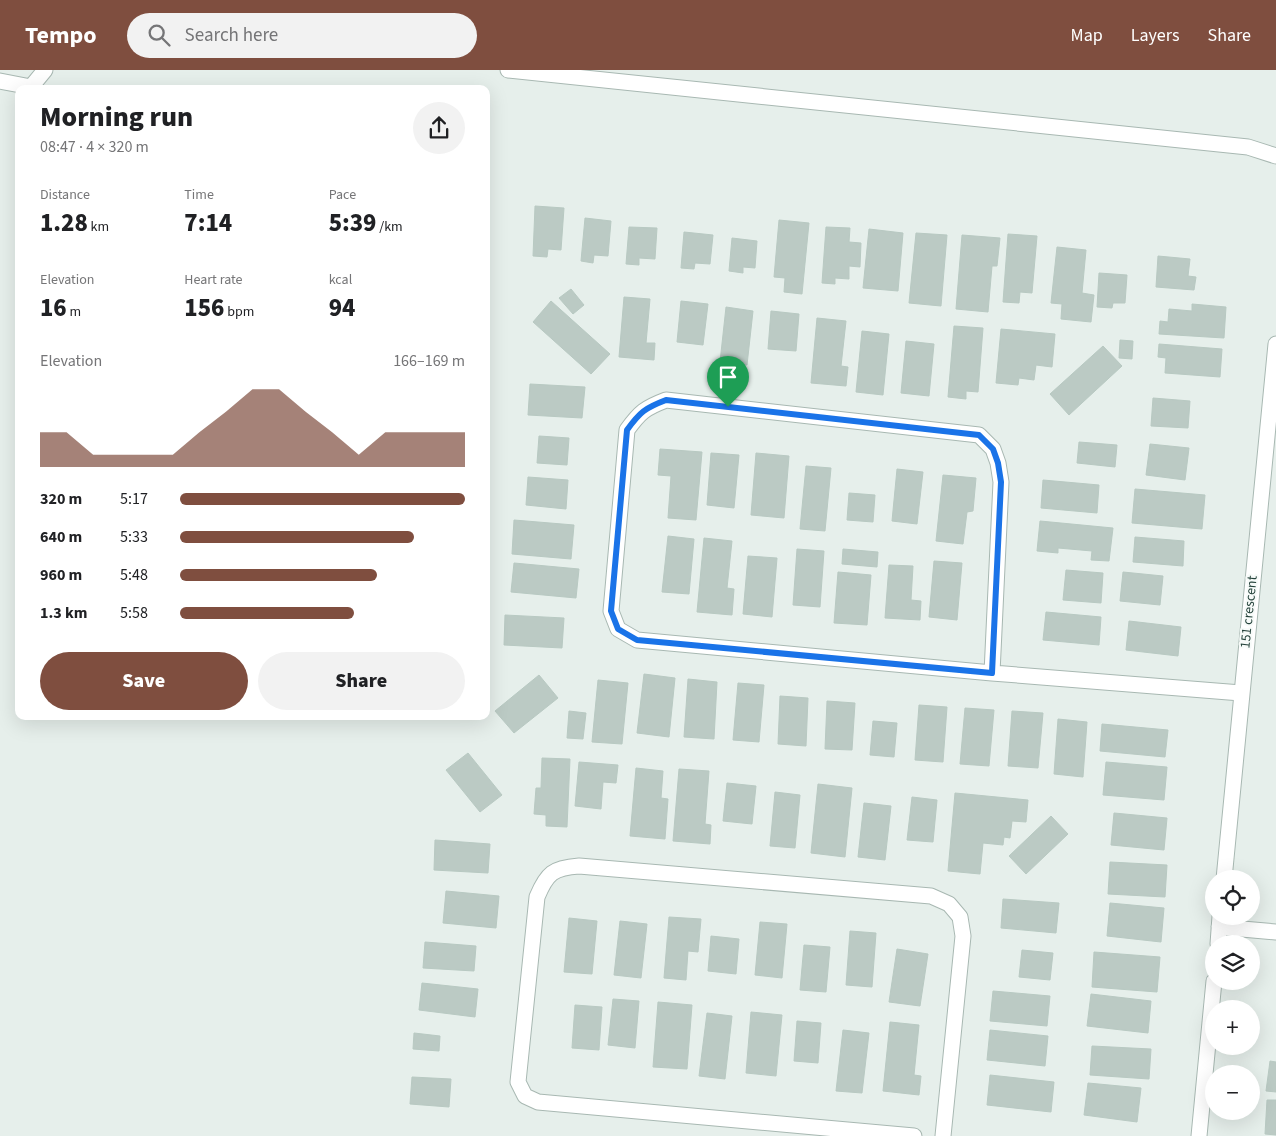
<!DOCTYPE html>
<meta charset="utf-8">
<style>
body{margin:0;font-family:"Source Sans 3",sans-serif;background:#f2f2f2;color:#202124;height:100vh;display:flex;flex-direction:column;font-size:19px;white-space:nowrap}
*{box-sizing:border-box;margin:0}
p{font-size:16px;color:#757577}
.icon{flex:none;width:28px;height:28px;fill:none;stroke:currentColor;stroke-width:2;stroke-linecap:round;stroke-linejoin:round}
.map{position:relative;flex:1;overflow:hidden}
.drawer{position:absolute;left:15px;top:15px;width:475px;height:635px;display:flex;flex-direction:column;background:#fff;border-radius:10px;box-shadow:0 5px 20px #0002}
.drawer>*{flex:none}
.tools{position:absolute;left:1205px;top:800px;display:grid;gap:10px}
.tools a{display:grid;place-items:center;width:55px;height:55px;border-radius:50%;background:#fff;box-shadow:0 5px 20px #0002;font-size:25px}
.pin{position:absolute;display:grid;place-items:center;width:42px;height:42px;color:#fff;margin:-51px -21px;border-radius:50% 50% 50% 0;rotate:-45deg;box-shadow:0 0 5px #0007}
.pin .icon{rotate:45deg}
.round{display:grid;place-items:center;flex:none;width:52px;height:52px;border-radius:26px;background:#f2f2f2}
.head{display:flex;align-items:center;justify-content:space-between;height:85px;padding:0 25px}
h1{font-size:28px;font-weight:800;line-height:38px}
.stats{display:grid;grid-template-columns:repeat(3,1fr);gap:8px;height:85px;padding:5px 25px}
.stats div{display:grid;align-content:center}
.stats b{font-size:25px;font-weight:800}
.stats small{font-size:14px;font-weight:400}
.stats p{font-size:14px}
.chart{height:140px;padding:10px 25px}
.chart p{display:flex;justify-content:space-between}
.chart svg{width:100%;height:90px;margin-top:5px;fill:#7f4e3f;opacity:.7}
.action{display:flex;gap:10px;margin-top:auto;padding:10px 25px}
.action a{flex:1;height:58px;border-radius:30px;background:#7f4e3f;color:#fff;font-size:20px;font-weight:800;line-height:58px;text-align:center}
.action a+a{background:#f2f2f2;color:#202124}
ul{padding:0 25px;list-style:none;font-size:16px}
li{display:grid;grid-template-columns:80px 60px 1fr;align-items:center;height:38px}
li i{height:12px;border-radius:6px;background:#7f4e3f}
header{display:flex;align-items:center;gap:30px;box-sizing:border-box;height:70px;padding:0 25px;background:#7f4e3f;color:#fff}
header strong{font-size:24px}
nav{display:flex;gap:28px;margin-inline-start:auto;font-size:18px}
.search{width:350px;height:45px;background:#f2f2f2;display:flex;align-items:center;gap:12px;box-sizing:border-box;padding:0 18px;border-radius:28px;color:#757577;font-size:19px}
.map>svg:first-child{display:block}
</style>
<header>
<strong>Tempo</strong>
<div class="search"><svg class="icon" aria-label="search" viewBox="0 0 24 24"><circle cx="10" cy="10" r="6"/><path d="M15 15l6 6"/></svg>Search here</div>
<nav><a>Map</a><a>Layers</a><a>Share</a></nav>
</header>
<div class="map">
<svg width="1276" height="1066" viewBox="0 0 1276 1066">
<rect width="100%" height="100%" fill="#e6efeb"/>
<path fill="#bbcac4" stroke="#b8c9c2" d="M 535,136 L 564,138 L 561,180 L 548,179 L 547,187 L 533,186 Z
M 585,148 L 611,151 L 608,186 L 594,185 L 593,193 L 581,191 Z
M 779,150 L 809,153 L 802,224 L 784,222 L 785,208 L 774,207 Z
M 629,157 L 657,158 L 655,189 L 639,188 L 639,195 L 626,194 Z
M 826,157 L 850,158 L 849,172 L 861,173 L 860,197 L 849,196 L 849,209 L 835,208 L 835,214 L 822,213 Z
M 869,159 L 903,163 L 898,221 L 863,218 Z
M 684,162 L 713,165 L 710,194 L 695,193 L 694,199 L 681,198 Z
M 916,163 L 947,165 L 941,236 L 909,233 Z
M 1008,164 L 1037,166 L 1032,223 L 1020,222 L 1019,233 L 1003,232 Z
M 962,165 L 1000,168 L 997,196 L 992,196 L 988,242 L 956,239 Z
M 732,168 L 757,171 L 755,198 L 743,197 L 743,203 L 729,201 Z
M 1057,177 L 1086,180 L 1082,223 L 1094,225 L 1091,252 L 1061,249 L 1062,234 L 1051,233 Z
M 1158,186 L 1190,189 L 1188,206 L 1196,207 L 1194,220 L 1156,217 Z
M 1099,203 L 1127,205 L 1125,233 L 1113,233 L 1112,238 L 1097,237 Z
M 571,219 L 584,235 L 573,244 L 559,228 Z
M 624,227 L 650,229 L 646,273 L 655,273 L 654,290 L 619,287 Z
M 551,231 L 610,284 L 591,304 L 533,252 Z
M 681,231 L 708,234 L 703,275 L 677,272 Z
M 1192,234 L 1226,237 L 1224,268 L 1159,264 L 1160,251 L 1168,252 L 1169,239 L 1192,241 Z
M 726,237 L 753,241 L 747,295 L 720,292 Z
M 771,241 L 799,244 L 796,281 L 768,279 Z
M 817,248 L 846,251 L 841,296 L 848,297 L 846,316 L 811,313 Z
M 954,256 L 983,258 L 978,322 L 966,321 L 966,329 L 948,327 Z
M 1001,259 L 1055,264 L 1052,297 L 1036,295 L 1034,310 L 1019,308 L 1018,315 L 996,313 Z
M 862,261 L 889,264 L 883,325 L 856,322 Z
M 1120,270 L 1133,271 L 1132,289 L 1119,288 Z
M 906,271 L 934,274 L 929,326 L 901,323 Z
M 1159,274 L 1222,279 L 1220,307 L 1165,303 L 1166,288 L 1158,287 Z
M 1103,276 L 1122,296 L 1069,345 L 1050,324 Z
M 530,314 L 585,317 L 582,348 L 528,345 Z
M 1153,328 L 1190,331 L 1188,358 L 1151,356 Z
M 539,366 L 569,368 L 567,395 L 537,393 Z
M 1079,372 L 1117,375 L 1115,397 L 1077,393 Z
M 1150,374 L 1189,378 L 1185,410 L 1146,405 Z
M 660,379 L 702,382 L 696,450 L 668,448 L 671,406 L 658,405 Z
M 711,383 L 739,385 L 734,438 L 707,435 Z
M 756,383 L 789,386 L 784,448 L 751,445 Z
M 806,396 L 831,398 L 825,461 L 800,459 Z
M 897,399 L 923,402 L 917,454 L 892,451 Z
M 943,405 L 976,408 L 973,441 L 967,442 L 963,474 L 936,471 Z
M 528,407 L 568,410 L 566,439 L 526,435 Z
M 1043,410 L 1099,415 L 1097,443 L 1041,438 Z
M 1135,419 L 1205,425 L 1202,459 L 1132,453 Z
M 849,423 L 875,425 L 873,452 L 847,450 Z
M 514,450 L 574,455 L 571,489 L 512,484 Z
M 1040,451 L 1113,458 L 1109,491 L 1091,490 L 1092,481 L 1058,478 L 1058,483 L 1037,481 Z
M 668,466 L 694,469 L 689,524 L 662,522 Z
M 1135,467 L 1184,471 L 1183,496 L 1133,492 Z
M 704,468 L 732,471 L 727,518 L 734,519 L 732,545 L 697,542 Z
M 797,479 L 824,481 L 820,537 L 793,535 Z
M 843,479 L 878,482 L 877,497 L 842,494 Z
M 748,486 L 777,488 L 772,547 L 743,544 Z
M 934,491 L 962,493 L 957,550 L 929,547 Z
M 514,493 L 579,499 L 576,528 L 511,522 Z
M 889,495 L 913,496 L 911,530 L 921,531 L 920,550 L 885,548 Z
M 1066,500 L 1103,503 L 1101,533 L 1063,530 Z
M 838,502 L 871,505 L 867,555 L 834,553 Z
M 1123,502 L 1163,506 L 1160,535 L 1120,531 Z
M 1046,542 L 1101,547 L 1099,575 L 1043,570 Z
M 505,545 L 564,548 L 562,578 L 504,575 Z
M 1129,551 L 1181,557 L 1178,586 L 1126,580 Z
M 644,604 L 675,608 L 669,667 L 637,663 Z
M 539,605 L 558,628 L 514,663 L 495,641 Z
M 688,609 L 717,612 L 714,669 L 684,667 Z
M 598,610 L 628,613 L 622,674 L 592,672 Z
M 738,613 L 764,615 L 759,672 L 733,670 Z
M 780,626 L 808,628 L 806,676 L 778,674 Z
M 827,631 L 855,633 L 852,680 L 825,679 Z
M 919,635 L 947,637 L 943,692 L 915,690 Z
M 965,638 L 994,640 L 989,696 L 960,694 Z
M 569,641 L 586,643 L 583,669 L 567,668 Z
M 1012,641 L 1043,643 L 1038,698 L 1008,696 Z
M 1058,649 L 1087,652 L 1083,707 L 1054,704 Z
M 873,651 L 897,653 L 894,687 L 870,685 Z
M 1102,654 L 1168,660 L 1165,687 L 1100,681 Z
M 468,683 L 502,725 L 480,742 L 446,700 Z
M 542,688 L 570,689 L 567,757 L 546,756 L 546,745 L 534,744 L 536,718 L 541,718 Z
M 579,692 L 618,695 L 616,713 L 603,712 L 601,739 L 575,736 Z
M 1106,692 L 1167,697 L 1164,730 L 1103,725 Z
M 636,698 L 663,701 L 661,728 L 668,729 L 665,769 L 630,766 Z
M 679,699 L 709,701 L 705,754 L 711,755 L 710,774 L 673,771 Z
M 727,713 L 756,716 L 752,754 L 723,751 Z
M 818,714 L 852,718 L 845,787 L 811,783 Z
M 775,722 L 800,725 L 795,778 L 770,776 Z
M 955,723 L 1028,730 L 1026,752 L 1012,751 L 1010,768 L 1004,767 L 1003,775 L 983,773 L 980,804 L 948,801 Z
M 912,727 L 937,730 L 933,772 L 907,770 Z
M 864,733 L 891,736 L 885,790 L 858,787 Z
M 1114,743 L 1167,748 L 1164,780 L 1111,775 Z
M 1051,746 L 1068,764 L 1026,804 L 1009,786 Z
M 435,770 L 490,774 L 488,803 L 434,800 Z
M 1110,792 L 1167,795 L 1165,827 L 1108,824 Z
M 446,821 L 499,826 L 496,858 L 443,853 Z
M 1003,829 L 1059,833 L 1056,863 L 1001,858 Z
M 1110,833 L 1164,838 L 1161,872 L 1107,866 Z
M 669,847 L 701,849 L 698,882 L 688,881 L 686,910 L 664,908 Z
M 569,848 L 597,851 L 592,904 L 564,902 Z
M 620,851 L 647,854 L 641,908 L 614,905 Z
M 760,852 L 787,854 L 782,908 L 755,905 Z
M 850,861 L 876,863 L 872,917 L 846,915 Z
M 711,866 L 739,869 L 736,904 L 708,901 Z
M 425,872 L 476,876 L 474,901 L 423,898 Z
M 804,875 L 830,877 L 826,922 L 800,920 Z
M 897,879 L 928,884 L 920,936 L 889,932 Z
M 1022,880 L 1053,883 L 1050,910 L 1019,907 Z
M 1094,882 L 1160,887 L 1157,922 L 1092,917 Z
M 422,913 L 478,919 L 475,947 L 419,940 Z
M 993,921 L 1050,926 L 1047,956 L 990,951 Z
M 1091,924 L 1151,931 L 1148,963 L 1087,956 Z
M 613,929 L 639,931 L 635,978 L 608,975 Z
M 658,932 L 692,935 L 687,999 L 653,997 Z
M 575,935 L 602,937 L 599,980 L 572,978 Z
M 751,942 L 782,945 L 776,1006 L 746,1003 Z
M 707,943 L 732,946 L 725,1009 L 699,1006 Z
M 797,951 L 821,953 L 818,993 L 794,991 Z
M 890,952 L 919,955 L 914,1005 L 921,1006 L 919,1025 L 883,1021 Z
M 843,960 L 869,963 L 862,1023 L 836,1021 Z
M 990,960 L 1048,966 L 1045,996 L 987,990 Z
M 414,963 L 440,966 L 439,981 L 413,979 Z
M 1092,976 L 1151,979 L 1149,1009 L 1090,1005 Z
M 1270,991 L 1276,992 L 1276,1022 L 1266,1021 Z
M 990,1005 L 1054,1012 L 1051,1042 L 987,1035 Z
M 412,1007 L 451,1009 L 449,1037 L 410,1034 Z
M 1088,1013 L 1141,1018 L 1137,1052 L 1084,1045 Z
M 1267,1030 L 1276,1030 L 1276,1065 L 1265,1064 Z"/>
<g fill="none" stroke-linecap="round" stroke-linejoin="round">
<g stroke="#a8b8b2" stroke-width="17">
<path id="street" d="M 508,0 L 1248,77 L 1276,86
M 0,11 L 31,17 L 45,0
M 992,603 L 1001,412 L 998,393 L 993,379 L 979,365 L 666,330 C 645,338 640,342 627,360 L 611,541 L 618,559 L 637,570 L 992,603 L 1241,623
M 1224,809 L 1276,274
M 1219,857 L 1276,862
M 1218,874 L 1220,846
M 914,1066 L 538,1032 L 525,1026 L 518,1012 L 537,827 C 547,803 553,798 579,796 L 931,826 L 949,834 L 960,847 L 963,866 L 943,1066
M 1199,1066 L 1214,911"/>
</g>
<use href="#street" stroke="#fff" stroke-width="15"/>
</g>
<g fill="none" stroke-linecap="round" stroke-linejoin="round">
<g stroke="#fff" stroke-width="10">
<path id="route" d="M 666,330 L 979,365 L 993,379 L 998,393 L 1001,412 L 992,603 L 637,570 L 618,559 L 611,541 L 627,360 C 640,342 645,338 666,330 Z"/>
</g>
<use href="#route" stroke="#1a73e8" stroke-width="6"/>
</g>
<g text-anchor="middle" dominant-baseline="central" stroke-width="4" stroke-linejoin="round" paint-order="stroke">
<g font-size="14" fill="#24423a" stroke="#f7fbf9">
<text transform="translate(1249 542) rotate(-84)">151 crescent</text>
</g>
</g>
</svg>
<div class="tools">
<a><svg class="icon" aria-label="locate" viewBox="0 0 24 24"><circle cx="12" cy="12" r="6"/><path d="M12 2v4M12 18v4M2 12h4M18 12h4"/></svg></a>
<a><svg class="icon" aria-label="layers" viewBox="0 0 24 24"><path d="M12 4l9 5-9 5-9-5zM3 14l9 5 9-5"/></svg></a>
<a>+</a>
<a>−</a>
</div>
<div class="pin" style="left:728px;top:337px;background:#1e9e55"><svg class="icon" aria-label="arrive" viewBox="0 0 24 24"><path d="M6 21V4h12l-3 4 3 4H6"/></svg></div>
<section class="drawer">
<div class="head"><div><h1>Morning run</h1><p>08:47 · 4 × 320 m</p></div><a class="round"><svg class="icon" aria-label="share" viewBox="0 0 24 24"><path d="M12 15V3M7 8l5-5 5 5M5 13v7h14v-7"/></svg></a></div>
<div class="stats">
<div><p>Distance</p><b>1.28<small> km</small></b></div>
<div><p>Time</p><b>7:14</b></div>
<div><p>Pace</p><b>5:39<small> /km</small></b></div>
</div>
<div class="stats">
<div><p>Elevation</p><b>16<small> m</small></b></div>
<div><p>Heart rate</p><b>156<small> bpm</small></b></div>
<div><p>kcal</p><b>94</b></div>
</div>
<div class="chart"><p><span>Elevation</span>166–169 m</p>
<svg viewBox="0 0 160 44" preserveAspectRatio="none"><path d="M0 44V27L10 27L20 38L30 38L40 38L50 38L60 27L70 17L80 6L90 6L100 17L110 27L120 38L130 27L140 27L150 27L160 27V44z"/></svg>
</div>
<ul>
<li><b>320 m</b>5:17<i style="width:100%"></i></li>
<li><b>640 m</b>5:33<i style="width:82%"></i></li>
<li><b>960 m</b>5:48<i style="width:69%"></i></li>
<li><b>1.3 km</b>5:58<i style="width:61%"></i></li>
</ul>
<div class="action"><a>Save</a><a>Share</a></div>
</section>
</div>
